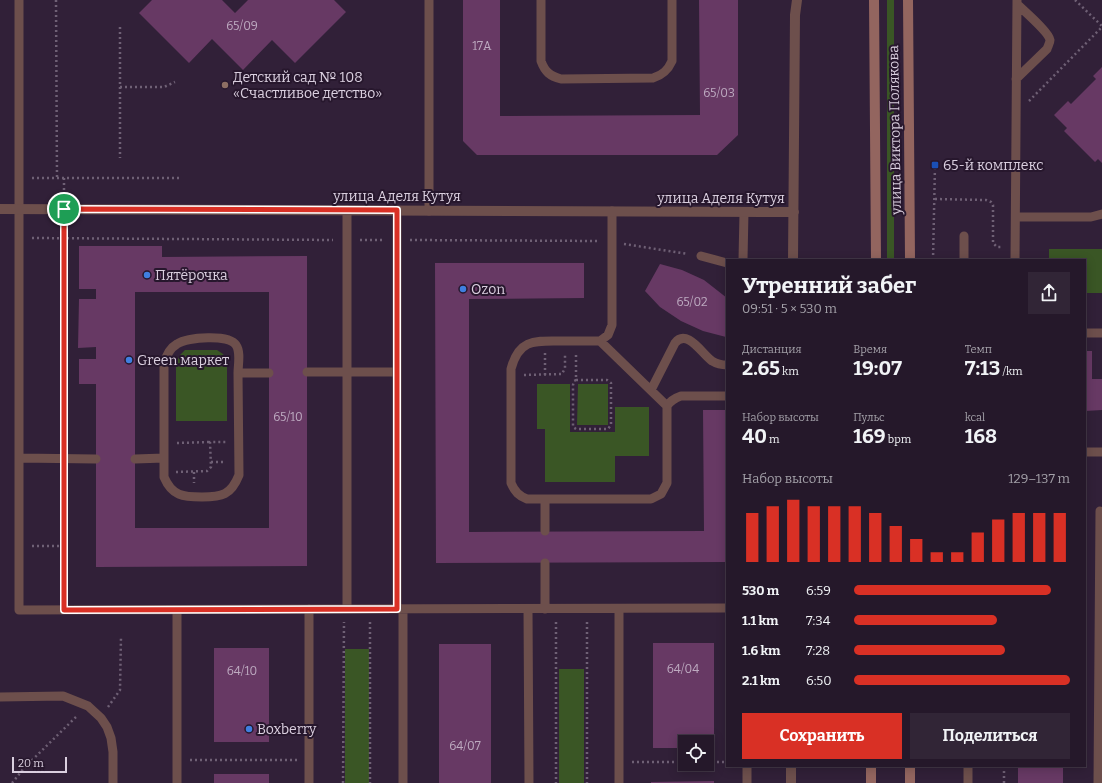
<!DOCTYPE html>
<html lang="ru">
<meta charset="utf-8">
<style>
body{margin:0;font-family:Bitter,serif;background:#312536;color:#f1f3f6;height:100vh;display:flex;flex-direction:column;font-size:15px;white-space:nowrap}
*{box-sizing:border-box;margin:0}
p{font-size:13px;color:#a3a0a8}
.icon{flex:none;width:22px;height:22px;fill:none;stroke:currentColor;stroke-width:2;stroke-linecap:round;stroke-linejoin:round}
.map{position:relative;flex:1;overflow:hidden}
.details{position:absolute;left:726px;top:259px;width:360px;height:508px;display:flex;flex-direction:column;background:#25182a;border-radius:0px;box-shadow:0 2px 10px #0003,0 0 0 1px #423747}
.details>*{flex:none}
.controls{position:absolute;left:678px;top:735px;display:grid;gap:8px}
.controls a{display:grid;place-items:center;width:36px;height:36px;border-radius:0px;background:#25182a;box-shadow:0 2px 10px #0003,0 0 0 1px #423747;font-size:20px}
.scale{position:absolute;left:12px;bottom:10px;width:55px;box-sizing:border-box;padding-left:4px;border:2px solid #dacfdf;border-top:0;font-size:11px;line-height:14px;white-space:nowrap;color:#dacfdf;-webkit-text-stroke:3px #27172d;paint-order:stroke}
.pin{position:absolute;display:grid;place-items:center;width:34px;height:34px;color:#fff;margin:-17px;border:2px solid #fff;border-radius:50%;box-shadow:0 1px 4px #0007}
.round{display:grid;place-items:center;flex:none;width:42px;height:42px;border-radius:0px;background:#312536}
.overview{display:flex;align-items:center;justify-content:space-between;height:68px;padding:0 16px}
h1{font-size:22px;font-weight:700;line-height:30px}
.metrics{display:grid;grid-template-columns:repeat(3,1fr);gap:6px;height:68px;padding:4px 16px}
.metrics div{display:grid;align-content:center}
.metrics b{font-size:20px;font-weight:700}
.metrics small{font-size:11px;font-weight:400}
.metrics p{font-size:11px}
.chart{height:112px;padding:8px 16px}
.chart p{display:flex;justify-content:space-between}
.chart svg{width:100%;height:72px;margin-top:4px;stroke:#d93025;stroke-width:6}
.cta{display:flex;gap:8px;margin-top:auto;padding:8px 16px}
.cta a{flex:1;height:46px;border-radius:0px;background:#d93025;color:#fff;font-size:16px;font-weight:700;line-height:46px;text-align:center}
.cta a+a{background:#312536;color:#f1f3f6}
ul{padding:0 16px;list-style:none;font-size:13px}
li{display:grid;grid-template-columns:64px 48px 1fr;align-items:center;height:30px}
li i{height:10px;border-radius:5px;background:#d93025}
.map>svg:first-child{display:block}
</style>
<div class="map">
<svg width="1102" height="783" viewBox="0 0 1102 783">
<rect width="100%" height="100%" fill="#312038"/>
<path fill="#3a5625" d="M 887,0 L 894,0 L 894,260 L 887,260 Z
M 1049,249 L 1102,249 L 1102,293 L 1085,293 L 1085,260 L 1049,260 Z
M 185,350 L 217,350 L 223,354 L 227,362 L 227,421 L 176,421 L 176,363 L 180,355 Z
M 537,384 L 570,384 L 570,432 L 615,432 L 615,407 L 649,407 L 649,456 L 615,456 L 615,482 L 545,482 L 545,429 L 537,429 Z
M 578,384 L 608,384 L 608,425 L 577,425 Z
M 345,649 L 369,649 L 369,783 L 345,783 Z
M 559,669 L 584,669 L 584,783 L 559,783 Z"/>
<path fill="#673964" fill-rule="evenodd" d="M 152,0 L 222,0 L 235,13 L 248,0 L 334,0 L 346,12 L 295,63 L 272,40 L 243,70 L 212,39 L 189,63 L 139,13 Z
M 463,0 L 500,0 L 500,116 L 700,115 L 699,0 L 738,0 L 738,135 L 717,155 L 477,155 L 463,141 Z
M 1102,67 L 1102,163 L 1098,159 L 1095,162 L 1064,131 L 1067,128 L 1054,115 L 1068,101 L 1071,104 L 1096,79 L 1093,76 Z
M 79,246 L 162,246 L 162,257 L 307,256 L 307,566 L 96,567 L 96,384 L 79,384 L 79,359 L 96,359 L 96,347 L 78,348 L 79,299 L 96,299 L 96,289 L 79,289 ZM 135,292 L 269,292 L 269,528 L 135,528 Z
M 435,263 L 584,263 L 584,298 L 469,299 L 469,532 L 704,531 L 703,410 L 727,410 L 727,562 L 436,563 Z
M 660,264 L 682,270 L 704,280 L 727,298 L 727,335 L 726,337 L 703,331 L 681,321 L 660,307 L 645,291 Z
M 1085,351 L 1092,351 L 1092,379 L 1102,379 L 1102,410 L 1085,411 Z
M 653,643 L 714,643 L 714,748 L 707,748 L 707,742 L 685,742 L 685,748 L 653,748 Z
M 439,644 L 491,644 L 491,783 L 439,783 Z
M 214,648 L 269,648 L 269,742 L 214,742 Z
M 1018,766 L 1063,766 L 1063,783 L 1018,783 Z
M 214,774 L 269,774 L 269,783 L 214,783 Z
M 714,781 L 714,783 L 651,783 L 651,782 Z"/>
<g fill="none" stroke-linecap="round" stroke-linejoin="round">
<path stroke="#6f6075" stroke-width="2.5" stroke-dasharray="2 3" stroke-linecap="butt" d="M 56,0 L 57,177
M 1075,0 L 1102,26
M 120,27 L 120,158
M 120,87 L 164,87 L 175,82
M 1029,101 L 1102,27
M 32,178 L 182,178
M 64,178 L 64,195
M 935,199 L 986,200 L 991,202 L 993,205 L 993,243 L 997,247 L 1002,247
M 32,238 L 333,240
M 360,240 L 383,240
M 410,240 L 599,241
M 624,244 L 688,254
M 933,260 L 935,165
M 576,355 L 576,380
M 524,375 L 562,374 L 565,368 L 565,354
M 545,375 L 545,353
M 576,380 L 607,380 L 611,383 L 611,425 L 608,429 L 576,429 L 573,427 L 573,385 L 574,381 Z
M 177,443 L 210,442
M 64,445 L 64,222
M 211,462 L 226,462
M 64,472 L 64,597
M 176,472 L 207,471 L 211,467 L 210,442 L 226,442
M 194,472 L 194,483
M 32,546 L 64,546
M 370,622 L 370,783
M 556,622 L 556,783
M 587,622 L 587,783
M 108,707 L 120,690 L 121,637
M 190,760 L 297,760
M 632,762 L 685,762
M 707,762 L 727,762
M 1004,766 L 1004,783
M 12,783 L 25,767 L 77,716
M 343,783 L 344,622"/>
<path stroke="#6d4f4c" stroke-width="9" d="M 19,0 L 19,610 L 727,608
M 429,0 L 429,211
M 541,0 L 541,61 C 545,72 550,76 561,79 L 653,78 C 663,75 668,70 672,61 L 672,0
M 1016,79 L 1047,49 C 1048,46 1050,43 1050,40 C 1049,32 1023,10 1017,4
M 347,210 L 347,609
M 612,211 L 612,325 L 608,335 L 600,341 C 587,341 575,341 562,341 C 536,341 519,338 511,369 L 511,483 C 515,492 519,496 527,499 L 651,499 L 661,494 L 667,483 L 667,406 C 671,400 675,398 681,396 L 727,396
M 1016,217 L 1091,217 L 1102,214
M 701,256 L 727,263
M 743,260 L 744,212
M 964,260 L 964,236
M 1015,260 L 1017,0
M 1085,333 L 1102,333
M 600,341 L 667,406
M 307,372 L 397,372
M 238,373 L 239,475 C 231,495 222,497 202,497 C 183,497 172,496 164,477 L 164,364 C 166,356 170,348 177,344 C 188,337 229,334 236,345 C 241,352 238,365 238,373 L 269,373
M 651,390 L 675,343 C 687,328 702,354 712,361 C 717,364 722,365 727,365
M 1085,452 L 1102,452
M 19,458 L 96,459
M 135,459 L 164,458
M 545,531 L 545,499
M 397,609 L 397,211
M 528,609 L 529,783
M 545,609 L 545,563
M 619,609 L 619,783
M 177,610 L 177,783
M 0,697 L 63,696 L 88,706 L 101,718 L 107,727 L 111,738 L 113,752 L 113,783
M 747,766 L 747,783
M 309,783 L 309,609
M 403,783 L 403,609
M 968,783 L 968,766
M 1098,783 L 1100,511"/>
<path stroke="#6d4f4c" stroke-width="10" d="M 0,209 L 794,212
M 793,260 L 795,15 L 797,0
M 791,783 L 791,766"/>
<path stroke="#93655f" stroke-width="10" d="M 874,0 L 876,260
M 908,0 L 910,260
M 910,766 L 910,783
M 871,783 L 871,766"/>
</g>
<g fill="none" stroke-linecap="round" stroke-linejoin="round">
<g stroke="#fff" stroke-width="8">
<path id="route" d="M 64,209 L 397,210 L 397,609 L 64,610 Z"/>
</g>
<use href="#route" stroke="#d93025" stroke-width="5"/>
</g>
<circle fill="#8d6e63" stroke="#27172d" stroke-width="1.5" cx="225" cy="85" r="4"/>
<rect fill="#1a4fb4" stroke="#27172d" stroke-width="1.5" x="931" y="161" width="8" height="8" rx="2"/>
<g fill="#3f7fe0" stroke="#27172d" stroke-width="1.5">
<circle cx="147" cy="275" r="4"/>
<circle cx="463" cy="289" r="4"/>
<circle cx="129" cy="360" r="4"/>
<circle cx="249" cy="729" r="4"/>
</g>
<g text-anchor="middle" dominant-baseline="central" stroke-width="4" stroke-linejoin="round" paint-order="stroke">
<g font-size="12" fill="#bdaac0">
<text x="242" y="26">65/09</text>
<text x="482" y="46">17А</text>
<text x="719" y="93">65/03</text>
<text x="692" y="302">65/02</text>
<text x="288" y="417">65/10</text>
<text x="683" y="669">64/04</text>
<text x="242" y="671">64/10</text>
<text x="465" y="746">64/07</text>
</g>
<g font-size="14" fill="#dacfdf" stroke="#27172d" text-anchor="start">
<text x="233" y="77">Детский сад № 108<tspan x="233" dy="16">«Счастливое детство»</tspan></text>
<text x="943" y="165">65-й комплекс</text>
<text x="155" y="275">Пятёрочка</text>
<text x="471" y="289">Ozon</text>
<text x="137" y="360">Green маркет</text>
<text x="257" y="729">Boxberry</text>
</g>
<g font-size="14" fill="#dacfdf" stroke="#27172d">
<text transform="translate(895 130) rotate(-91)">улица Виктора Полякова</text>
<text x="397" y="196">улица Аделя Кутуя</text>
<text x="721" y="198">улица Аделя Кутуя</text>
</g>
</g>
</svg>
<div class="controls">
<a><svg class="icon" aria-label="locate" viewBox="0 0 24 24"><circle cx="12" cy="12" r="6"/><path d="M12 2v4M12 18v4M2 12h4M18 12h4"/></svg></a>
</div>
<div class="scale">20 m</div>
<div class="pin" style="left:64px;top:209px;background:#1e9e55"><svg class="icon" aria-label="arrive" viewBox="0 0 24 24"><path d="M6 21V4h12l-3 4 3 4H6"/></svg></div>
<section class="details">
<div class="overview"><div><h1>Утренний забег</h1><p>09:51 · 5 × 530 m</p></div><a class="round"><svg class="icon" aria-label="share" viewBox="0 0 24 24"><path d="M12 15V3M7 8l5-5 5 5M5 13v7h14v-7"/></svg></a></div>
<div class="metrics">
<div><p>Дистанция</p><b>2.65<small> km</small></b></div>
<div><p>Время</p><b>19:07</b></div>
<div><p>Темп</p><b>7:13<small> /km</small></b></div>
</div>
<div class="metrics">
<div><p>Набор высоты</p><b>40<small> m</small></b></div>
<div><p>Пульс</p><b>169<small> bpm</small></b></div>
<div><p>kcal</p><b>168</b></div>
</div>
<div class="chart"><p><span>Набор высоты</span>129–137 m</p>
<svg viewBox="0 0 160 44" preserveAspectRatio="none"><path d="M5 44V14M15 44V10M25 44V6M35 44V10M45 44V10M55 44V10M65 44V14M75 44V22M85 44V30M95 44V38M105 44V38M115 44V26M125 44V18M135 44V14M145 44V14M155 44V14"/></svg>
</div>
<ul>
<li><b>530 m</b>6:59<i style="width:91%"></i></li>
<li><b>1.1 km</b>7:34<i style="width:66%"></i></li>
<li><b>1.6 km</b>7:28<i style="width:70%"></i></li>
<li><b>2.1 km</b>6:50<i style="width:100%"></i></li>
</ul>
<div class="cta"><a>Сохранить</a><a>Поделиться</a></div>
</section>
</div>
